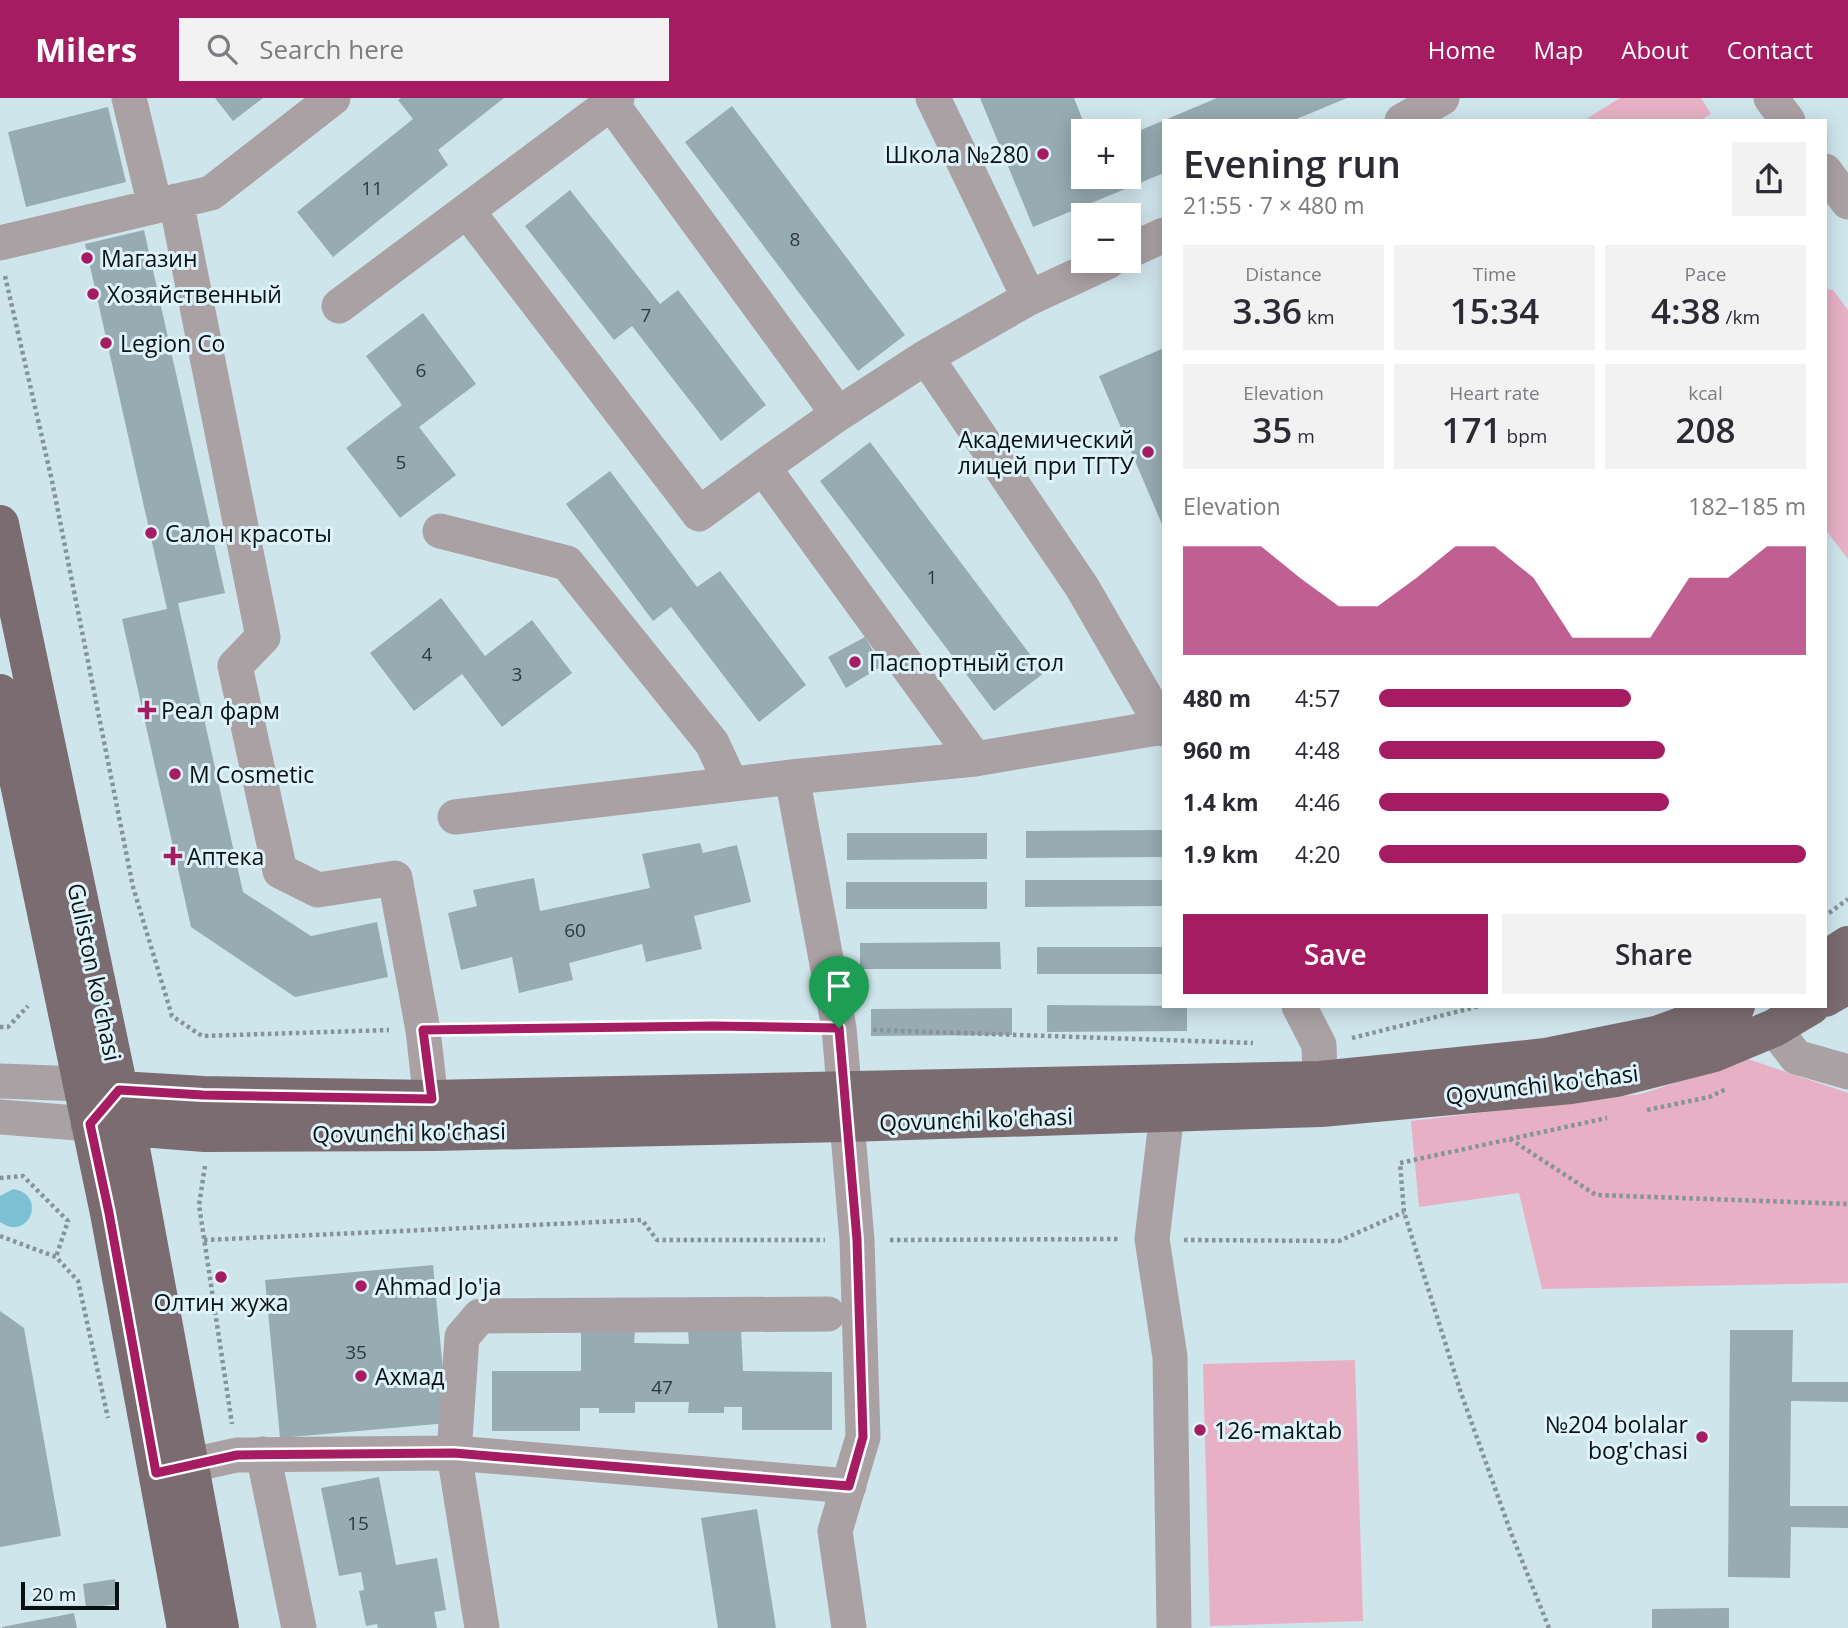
<!DOCTYPE html>
<meta charset="utf-8">
<style>
body{margin:0;font-family:"Open Sans",sans-serif;background:#f2f2f3;color:#2b2b33;height:100vh;display:flex;flex-direction:column;font-size:26px;white-space:nowrap}
*{box-sizing:border-box;margin:0}
p{font-size:23px;color:#7c7c81}
.icon{flex:none;width:38px;height:38px;fill:none;stroke:currentColor;stroke-width:2;stroke-linecap:round;stroke-linejoin:round}
.map{position:relative;flex:1;overflow:hidden}
.details{position:absolute;left:1162px;top:21px;width:665px;height:889px;display:flex;flex-direction:column;background:#fff;border-radius:0px;box-shadow:0 4px 18px #0003}
.details>*{flex:none}
.buttons{position:absolute;left:1071px;top:21px;display:grid;gap:14px}
.buttons a{display:grid;place-items:center;width:70px;height:70px;border-radius:0px;background:#fff;box-shadow:0 4px 18px #0003;font-size:35px}
.scale{position:absolute;left:21px;bottom:18px;width:98px;box-sizing:border-box;padding-left:7px;border:4px solid #0a1114;border-top:0;font-size:19px;line-height:24px;white-space:nowrap;color:#0a1114;-webkit-text-stroke:5px #ddf2f9;paint-order:stroke}
.pin{position:absolute;display:grid;place-items:center;width:60px;height:60px;color:#fff;margin:-72px -30px;border-radius:50% 50% 50% 0;rotate:-45deg;box-shadow:0 0 7px #0007}
.pin .icon{rotate:45deg}
.round{display:grid;place-items:center;flex:none;width:74px;height:74px;border-radius:0px;background:#f2f2f3}
.headline{display:flex;align-items:center;justify-content:space-between;height:119px;padding:0 21px}
h1{font-size:38px;font-weight:600;line-height:52px}
.figures{display:grid;grid-template-columns:repeat(3,1fr);gap:10px;height:119px;padding:7px 21px}
.figures div{display:grid;align-content:center;border-radius:0px;background:#f2f2f3;text-align:center}
.figures b{font-size:35px;font-weight:600}
.figures small{font-size:19px;font-weight:400}
.figures p{font-size:19px}
.chart{height:196px;padding:14px 21px}
.chart p{display:flex;justify-content:space-between}
.chart svg{width:100%;height:126px;margin-top:7px;fill:#a61c63;opacity:.7}
.button{display:flex;gap:14px;margin-top:auto;padding:14px 21px}
.button a{flex:1;height:80px;border-radius:0px;background:#a61c63;color:#fff;font-size:28px;font-weight:600;line-height:80px;text-align:center}
.button a+a{background:#f2f2f3;color:#2b2b33}
ul{padding:0 21px;list-style:none;font-size:23px}
li{display:grid;grid-template-columns:112px 84px 1fr;align-items:center;height:52px}
li i{height:18px;border-radius:9px;background:#a61c63}
header{display:flex;align-items:center;gap:42px;box-sizing:border-box;height:98px;padding:0 35px;background:#a61c63;color:#fff}
header strong{font-size:33px}
nav{display:flex;gap:38px;margin-inline-start:auto;font-size:24px}
.search{width:490px;height:63px;background:#f2f2f3;display:flex;align-items:center;gap:18px;box-sizing:border-box;padding:0 24px;border-radius:0px;color:#7c7c81;font-size:26px}
.map>svg:first-child{display:block}
</style>
<header>
<strong>Milers</strong>
<div class="search"><svg class="icon" aria-label="search" viewBox="0 0 24 24"><circle cx="10" cy="10" r="6"/><path d="M15 15l6 6"/></svg>Search here</div>
<nav><a>Home</a><a>Map</a><a>About</a><a>Contact</a></nav>
</header>
<div class="map">
<svg width="1848" height="1530" viewBox="0 0 1848 1530">
<rect width="100%" height="100%" fill="#cfe5ec"/>
<path fill="#e7b0c4" d="M 1620,0 L 1701,0 L 1711,16 L 1699,23 L 1583,23 Z
M 1825,191 L 1833,192 L 1848,212 L 1848,461 L 1825,431 Z
M 1748,961 L 1848,995 L 1848,1185 L 1542,1191 L 1519,1095 L 1419,1109 L 1411,1023 L 1641,996 Z
M 1355,1262 L 1363,1523 L 1210,1528 L 1203,1266 Z"/>
<path fill="#7ec0d4" d="M 13,1091 C 48,1096 29,1145 0,1124 L 0,1098 Z"/>
<path fill="#97abb2" d="M 215,0 L 263,0 L 233,23 Z
M 401,0 L 504,0 L 438,52 L 448,67 L 333,159 L 297,114 L 413,21 L 398,2 Z
M 980,0 L 1074,0 L 1087,33 L 1083,33 L 1083,79 L 1129,79 L 1129,37 L 1217,0 L 1347,0 L 1292,23 L 1164,23 L 1164,75 L 1033,129 Z
M 732,8 L 905,237 L 858,273 L 685,44 Z
M 108,9 L 126,84 L 26,109 L 8,34 Z
M 570,92 L 660,206 L 678,192 L 766,307 L 721,343 L 632,228 L 614,242 L 525,128 Z
M 144,132 L 225,495 L 178,505 L 243,794 L 311,838 L 377,824 L 388,879 L 295,899 L 191,829 L 122,521 L 167,511 L 85,146 Z
M 423,215 L 476,286 L 419,329 L 456,377 L 400,420 L 346,350 L 402,307 L 366,258 Z
M 1164,250 L 1164,431 L 1099,278 Z
M 870,344 L 1044,575 L 994,613 L 820,383 Z
M 610,373 L 697,489 L 720,473 L 806,587 L 759,624 L 671,509 L 653,523 L 566,406 Z
M 441,500 L 485,558 L 532,522 L 572,575 L 502,629 L 462,576 L 414,613 L 370,555 Z
M 865,539 L 882,568 L 846,590 L 828,559 Z
M 1164,732 L 1164,759 L 1026,760 L 1026,733 Z
M 847,735 L 987,735 L 987,761 L 847,762 Z
M 700,745 L 703,755 L 737,747 L 751,804 L 694,818 L 702,851 L 646,864 L 642,846 L 569,865 L 573,882 L 519,895 L 512,859 L 461,872 L 448,815 L 477,808 L 473,792 L 534,780 L 540,813 L 650,790 L 642,756 Z
M 1025,782 L 1164,782 L 1164,808 L 1025,809 Z
M 846,784 L 987,784 L 987,811 L 846,811 Z
M 1000,844 L 1001,871 L 860,871 L 860,845 Z
M 1037,849 L 1164,849 L 1164,876 L 1037,876 Z
M 1047,907 L 1187,908 L 1187,933 L 1047,934 Z
M 1012,910 L 1012,937 L 871,938 L 871,911 Z
M 433,1167 L 448,1325 L 280,1340 L 265,1182 Z
M 0,1213 L 24,1230 L 61,1438 L 0,1449 Z
M 741,1232 L 743,1273 L 832,1274 L 832,1332 L 742,1332 L 742,1309 L 724,1309 L 724,1315 L 688,1315 L 689,1304 L 635,1304 L 635,1315 L 599,1315 L 599,1310 L 580,1310 L 580,1333 L 492,1333 L 492,1273 L 581,1273 L 581,1234 L 635,1233 L 634,1245 L 689,1246 L 688,1233 Z
M 1730,1232 L 1793,1232 L 1792,1284 L 1848,1284 L 1848,1304 L 1791,1303 L 1790,1408 L 1848,1408 L 1848,1430 L 1791,1429 L 1790,1480 L 1728,1479 Z
M 379,1379 L 396,1467 L 437,1460 L 446,1512 L 434,1514 L 437,1530 L 378,1530 L 377,1526 L 366,1528 L 359,1493 L 364,1492 L 361,1474 L 339,1478 L 321,1390 Z
M 757,1411 L 776,1530 L 718,1530 L 701,1420 Z
M 115,1481 L 118,1506 L 86,1510 L 83,1486 Z
M 1729,1510 L 1729,1530 L 1652,1530 L 1652,1511 Z
M 74,1515 L 77,1530 L 2,1530 L 2,1529 Z"/>
<g fill="none" stroke-linecap="round" stroke-linejoin="round">
<path stroke="#849499" stroke-width="4.5" stroke-dasharray="3.5 3.5" stroke-linecap="butt" d="M 5,178 L 52,383 L 133,789 L 172,918 L 202,938 L 389,932
M 1829,815 L 1848,801
M 0,929 L 8,929 L 28,908
M 457,931 L 713,928 L 805,930
M 873,932 L 1253,945
M 1352,940 L 1480,908
M 1647,1012 L 1709,999 L 1726,991
M 1510,1041 L 1596,1097 L 1848,1106
M 205,1068 L 199,1107 L 232,1326
M 0,1080 L 23,1078 L 68,1123 L 56,1159
M 0,1138 L 56,1159 L 78,1183 L 108,1320
M 204,1142 L 642,1122 L 657,1142 L 825,1142
M 890,1142 L 1119,1141
M 1184,1142 L 1339,1143 L 1404,1114
M 1549,1530 L 1511,1435 L 1461,1295 L 1404,1114 L 1400,1065 L 1607,1020"/>
<path stroke="#aaa1a4" stroke-width="35" d="M 129,0 L 155,108
M 617,0 L 611,5 L 838,316
M 933,0 L 1029,200
M 1771,0 L 1788,23
M 1402,23 L 1442,0
M 1825,73 L 1848,104
M 176,103 L 263,539 L 235,568 L 280,773 L 318,792 L 395,780 L 423,932 L 434,1030
M 468,114 L 699,416 L 763,369
M 0,145 L 211,95 L 333,0
M 1129,153 L 1164,137
M 1109,163 L 1029,200 L 926,259 L 1082,489 L 1164,631
M 339,208 L 611,5
M 926,259 L 838,316 L 763,369 L 975,661
M 440,433 L 567,465 L 712,645 L 731,686
M 792,679 L 839,930 L 857,1142 L 863,1339 L 835,1433 L 849,1530
M 455,719 L 792,679 L 975,661 L 1163,629
M 1299,908 L 1319,947 L 1321,1009
M 1774,930 L 1796,959 L 1848,974
M 0,983 L 82,986
M 1167,1015 L 1152,1141 L 1170,1259 L 1174,1530
M 0,1019 L 90,1026
M 263,1356 L 299,1530
M 163,1373 L 237,1357 L 454,1355 L 462,1239 L 480,1218 L 828,1216
M 482,1530 L 454,1355 L 849,1388"/>
<path stroke="#7b6c71" stroke-width="38" d="M 0,426 L 127,1029 L 220,1530
M 0,595 L 109,1115 L 186,1530
M 1825,862 L 1848,847
M 1825,900 L 1848,887
M 82,986 L 119,992 L 203,997 L 432,1001 L 1320,982 L 1546,959 L 1656,937 L 1736,908
M 90,1026 L 205,1035 L 434,1034 L 847,1025 L 1321,1010 L 1571,987 L 1616,980 L 1714,955 L 1774,930 L 1811,908"/>
</g>
<g fill="none" stroke-linecap="round" stroke-linejoin="round">
<g stroke="#fff" stroke-width="14">
<path id="route" d="M 713,928 L 839,930 L 857,1142 L 863,1339 L 849,1388 L 454,1355 L 237,1357 L 156,1375 L 109,1115 L 90,1026 L 119,992 L 203,997 L 432,1001 L 423,932 Z"/>
</g>
<use href="#route" stroke="#a61c63" stroke-width="9"/>
</g>
<g fill="#a61c63" stroke="#ddf2f9" stroke-width="2.5">
<circle cx="1043" cy="56" r="7"/>
<circle cx="87" cy="160" r="7"/>
<circle cx="93" cy="196" r="7"/>
<circle cx="106" cy="245" r="7"/>
<circle cx="1148" cy="354" r="7"/>
<circle cx="151" cy="435" r="7"/>
<circle cx="855" cy="564" r="7"/>
<path d="M143.5 601.5h7v7h7v7h-7v7h-7v-7h-7v-7h7z"/>
<circle cx="175" cy="676" r="7"/>
<path d="M169.5 747.5h7v7h7v7h-7v7h-7v-7h-7v-7h7z"/>
<circle cx="221" cy="1179" r="7"/>
<circle cx="361" cy="1188" r="7"/>
<circle cx="361" cy="1278" r="7"/>
<circle cx="1200" cy="1332" r="7"/>
<circle cx="1702" cy="1339" r="7"/>
</g>
<g text-anchor="middle" dominant-baseline="central" stroke-width="6" stroke-linejoin="round" paint-order="stroke">
<g font-size="19" fill="#2d383c">
<text x="372" y="90">11</text>
<text x="795" y="141">8</text>
<text x="646" y="217">7</text>
<text x="421" y="272">6</text>
<text x="401" y="364">5</text>
<text x="932" y="479">1</text>
<text x="427" y="556">4</text>
<text x="517" y="576">3</text>
<text x="575" y="832">60</text>
<text x="356" y="1254">35</text>
<text x="662" y="1289">47</text>
<text x="358" y="1425">15</text>
</g>
<g font-size="23" fill="#0a1114" stroke="#ddf2f9" text-anchor="start">
<text x="1029" y="56" text-anchor="end">Школа №280</text>
<text x="101" y="160">Магазин</text>
<text x="107" y="196">Хозяйственный</text>
<text x="120" y="245">Legion Co</text>
<text x="1134" y="341" text-anchor="end">Академический<tspan x="1134" dy="26">лицей при ТГТУ</tspan></text>
<text x="165" y="435">Салон красоты</text>
<text x="869" y="564">Паспортный стол</text>
<text x="161" y="612">Реал фарм</text>
<text x="189" y="676">M Cosmetic</text>
<text x="187" y="758">Аптека</text>
<text x="375" y="1188">Ahmad Jo'ja</text>
<text x="221" y="1204" text-anchor="middle">Олтин жужа</text>
<text x="375" y="1278">Ахмад</text>
<text x="1688" y="1326" text-anchor="end">№204 bolalar<tspan x="1688" dy="26">bog'chasi</tspan></text>
<text x="1214" y="1332">126-maktab</text>
</g>
<g font-size="23" fill="#0a1114" stroke="#ddf2f9">
<text transform="translate(95 874) rotate(78)">Guliston ko'chasi</text>
<text transform="translate(1542 986) rotate(-7)">Qovunchi ko'chasi</text>
<text transform="translate(976 1021) rotate(-2)">Qovunchi ko'chasi</text>
<text transform="translate(409 1034) rotate(-1)">Qovunchi ko'chasi</text>
</g>
</g>
</svg>
<div class="buttons">
<a>+</a>
<a>−</a>
</div>
<div class="scale">20 m</div>
<div class="pin" style="left:839px;top:930px;background:#1e9e55"><svg class="icon" aria-label="arrive" viewBox="0 0 24 24"><path d="M6 21V4h12l-3 4 3 4H6"/></svg></div>
<section class="details">
<div class="headline"><div><h1>Evening run</h1><p>21:55 · 7 × 480 m</p></div><a class="round"><svg class="icon" aria-label="share" viewBox="0 0 24 24"><path d="M12 15V3M7 8l5-5 5 5M5 13v7h14v-7"/></svg></a></div>
<div class="figures">
<div><p>Distance</p><b>3.36<small> km</small></b></div>
<div><p>Time</p><b>15:34</b></div>
<div><p>Pace</p><b>4:38<small> /km</small></b></div>
</div>
<div class="figures">
<div><p>Elevation</p><b>35<small> m</small></b></div>
<div><p>Heart rate</p><b>171<small> bpm</small></b></div>
<div><p>kcal</p><b>208</b></div>
</div>
<div class="chart"><p><span>Elevation</span>182–185 m</p>
<svg viewBox="0 0 160 44" preserveAspectRatio="none"><path d="M0 44V6L10 6L20 6L30 17L40 27L50 27L60 17L70 6L80 6L90 17L100 38L110 38L120 38L130 17L140 17L150 6L160 6V44z"/></svg>
</div>
<ul>
<li><b>480 m</b>4:57<i style="width:59%"></i></li>
<li><b>960 m</b>4:48<i style="width:67%"></i></li>
<li><b>1.4 km</b>4:46<i style="width:68%"></i></li>
<li><b>1.9 km</b>4:20<i style="width:100%"></i></li>
</ul>
<div class="button"><a>Save</a><a>Share</a></div>
</section>
</div>
